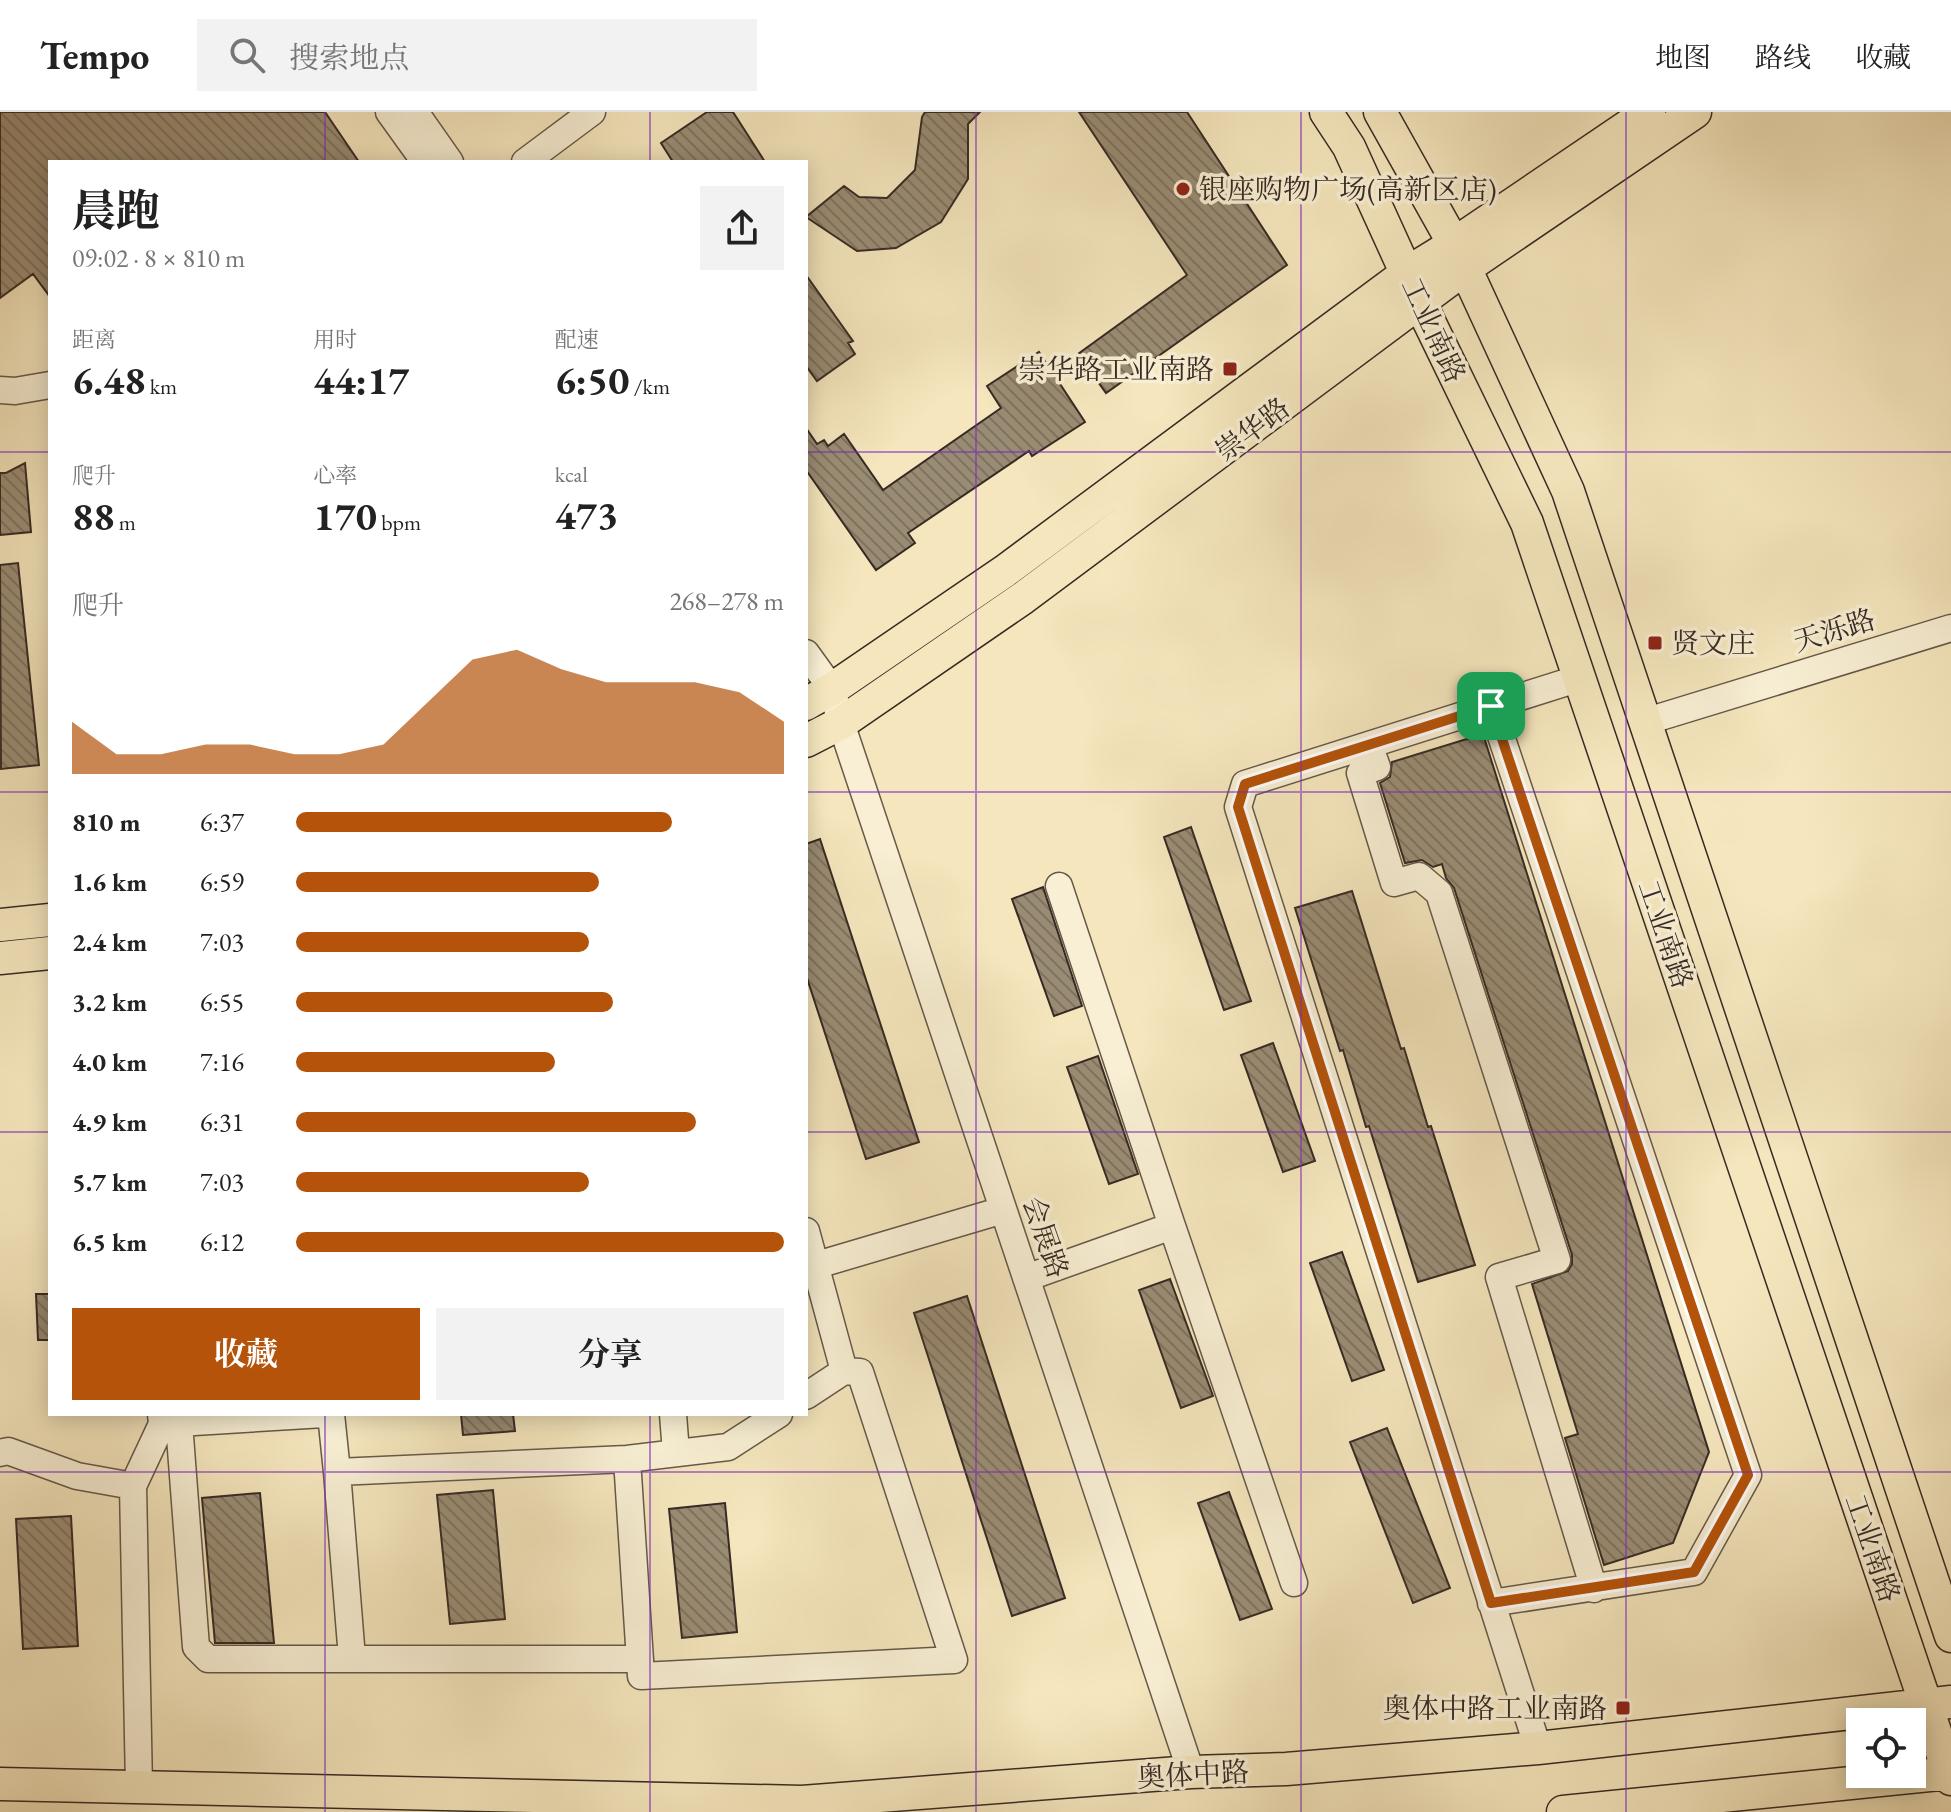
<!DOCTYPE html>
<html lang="zh">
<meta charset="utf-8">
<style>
body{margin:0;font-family:"EB Garamond","Noto Serif SC",serif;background:#f2f2f2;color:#222;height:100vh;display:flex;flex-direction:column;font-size:30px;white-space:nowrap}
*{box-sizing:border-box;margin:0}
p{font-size:26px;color:#767676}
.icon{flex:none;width:44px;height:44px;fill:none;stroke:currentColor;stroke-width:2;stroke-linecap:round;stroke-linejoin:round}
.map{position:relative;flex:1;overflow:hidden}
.side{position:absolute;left:48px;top:48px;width:760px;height:1256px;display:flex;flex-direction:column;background:#fff;border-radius:0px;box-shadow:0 4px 20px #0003}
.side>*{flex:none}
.buttons{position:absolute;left:1846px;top:1596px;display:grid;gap:16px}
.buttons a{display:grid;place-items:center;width:80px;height:80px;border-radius:0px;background:#fff;box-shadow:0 4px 20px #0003;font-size:40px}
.pin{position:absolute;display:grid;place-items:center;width:68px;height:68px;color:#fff;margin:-34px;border-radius:16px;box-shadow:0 4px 12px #0006}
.round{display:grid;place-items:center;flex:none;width:84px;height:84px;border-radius:0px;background:#f2f2f2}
.overview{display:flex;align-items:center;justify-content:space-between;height:136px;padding:0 24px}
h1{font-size:44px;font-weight:700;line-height:60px}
.figures{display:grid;grid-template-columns:repeat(3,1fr);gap:12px;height:136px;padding:8px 24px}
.figures div{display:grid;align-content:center}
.figures b{font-size:40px;font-weight:700}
.figures small{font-size:22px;font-weight:400}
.figures p{font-size:22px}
.chart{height:224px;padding:16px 24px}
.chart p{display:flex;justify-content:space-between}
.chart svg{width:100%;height:144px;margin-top:8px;fill:#b45309;opacity:.7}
.primary-button{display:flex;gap:16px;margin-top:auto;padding:16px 24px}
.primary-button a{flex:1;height:92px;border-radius:0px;background:#b45309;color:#fff;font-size:32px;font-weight:700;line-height:92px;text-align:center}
.primary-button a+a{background:#f2f2f2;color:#222}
ul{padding:0 24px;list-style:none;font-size:26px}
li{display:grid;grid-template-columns:128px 96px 1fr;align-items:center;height:60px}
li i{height:20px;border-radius:10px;background:#b45309}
header{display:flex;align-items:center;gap:48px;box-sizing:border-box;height:112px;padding:0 40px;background:#fff;border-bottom:2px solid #e0e0e0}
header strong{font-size:38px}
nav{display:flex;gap:44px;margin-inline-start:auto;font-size:28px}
.search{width:560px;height:72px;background:#f2f2f2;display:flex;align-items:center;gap:20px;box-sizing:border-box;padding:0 28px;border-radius:0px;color:#767676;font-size:30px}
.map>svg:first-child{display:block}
</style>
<header>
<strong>Tempo</strong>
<div class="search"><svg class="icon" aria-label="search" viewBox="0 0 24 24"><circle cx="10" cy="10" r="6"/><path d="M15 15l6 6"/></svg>搜索地点</div>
<nav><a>地图</a><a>路线</a><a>收藏</a></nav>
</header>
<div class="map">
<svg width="1951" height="1700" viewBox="0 0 1951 1700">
<defs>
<pattern id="building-back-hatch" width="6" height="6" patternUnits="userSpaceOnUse" patternTransform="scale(2)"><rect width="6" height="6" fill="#9a8c74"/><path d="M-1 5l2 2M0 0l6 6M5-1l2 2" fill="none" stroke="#7e735f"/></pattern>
</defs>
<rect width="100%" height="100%" fill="#f5e6bd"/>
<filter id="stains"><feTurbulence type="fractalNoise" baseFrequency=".0025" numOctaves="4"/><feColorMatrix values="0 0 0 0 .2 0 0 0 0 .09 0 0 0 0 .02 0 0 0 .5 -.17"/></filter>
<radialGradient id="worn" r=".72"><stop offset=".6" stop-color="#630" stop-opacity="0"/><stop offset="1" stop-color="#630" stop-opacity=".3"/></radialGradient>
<path fill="url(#building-back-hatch)" stroke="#372a24" stroke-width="2" d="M 0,0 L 325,0 L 359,50 L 50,50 L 50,185 L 33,162 L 0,186 Z
M 707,0 L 733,0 L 765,50 L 673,50 L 661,31 Z
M 925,0 L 980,0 L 968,12 L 968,67 L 941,110 L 896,136 L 857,139 L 806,105 L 844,74 L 859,85 L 887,86 L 915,58 L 922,5 Z
M 1079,0 L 1187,0 L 1287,153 L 1106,281 L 1078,242 L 1187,163 Z
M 806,163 L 853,229 L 848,231 L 855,242 L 817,269 L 806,254 Z
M 1039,240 L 1085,310 L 1032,344 L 1029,339 L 908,421 L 915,431 L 876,458 L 806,358 L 806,316 L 817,332 L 824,328 L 828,334 L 844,322 L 883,378 L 1001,296 L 987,274 Z
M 25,351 L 31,420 L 0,423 L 0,361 L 6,361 Z
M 18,451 L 39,653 L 1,657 L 0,453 Z
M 1483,622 L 1709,1340 L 1673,1431 L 1604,1453 L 1565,1326 L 1578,1322 L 1532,1172 L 1568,1159 L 1572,1152 L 1572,1143 L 1454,776 L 1446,766 L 1442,752 L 1433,755 L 1422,748 L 1405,751 L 1380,671 L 1390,665 L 1392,650 Z
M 1191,715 L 1251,889 L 1224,898 L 1164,725 Z
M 820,727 L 919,1030 L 866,1047 L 806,863 L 806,732 Z
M 1043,775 L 1082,894 L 1054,904 L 1012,787 Z
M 1352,779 L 1401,937 L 1404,936 L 1428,1015 L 1431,1014 L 1475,1153 L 1418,1170 L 1369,1014 L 1366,1015 L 1343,938 L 1340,939 L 1295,796 Z
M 1273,931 L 1315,1049 L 1283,1060 L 1241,943 Z
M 1098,944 L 1138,1062 L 1109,1072 L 1067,955 Z
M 1342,1140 L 1384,1258 L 1352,1269 L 1310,1151 Z
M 1170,1167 L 1213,1284 L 1181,1296 L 1139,1178 Z
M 36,1182 L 50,1182 L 50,1228 L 38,1228 Z
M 967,1184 L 1065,1486 L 1012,1504 L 914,1201 Z
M 461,1302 L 513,1302 L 515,1319 L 463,1323 Z
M 1387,1316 L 1450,1476 L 1413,1491 L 1350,1330 Z
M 493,1378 L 505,1507 L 450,1512 L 437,1383 Z
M 1229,1380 L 1272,1497 L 1240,1508 L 1198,1391 Z
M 260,1381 L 274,1531 L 215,1531 L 202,1386 Z
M 725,1391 L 737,1520 L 682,1526 L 669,1397 Z
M 71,1404 L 78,1534 L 23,1537 L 16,1407 Z"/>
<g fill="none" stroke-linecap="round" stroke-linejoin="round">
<g stroke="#66594a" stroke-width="29">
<path id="minor" d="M 389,0 L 425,50
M 415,0 L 450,50
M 525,50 L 592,0
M 0,278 L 15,279 L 50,273
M 806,541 L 832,577 L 841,611 L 1191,1660
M 1491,594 L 1748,1363 L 1694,1460 L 1491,1491
M 1644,610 L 1951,516
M 1369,633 L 1377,655 L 1360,661 L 1394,771 L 1419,764 L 1439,781 L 1557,1148 L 1499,1165 L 1594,1477
M 1059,774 L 1172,1114
M 806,1119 L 844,1259 L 806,1284
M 817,1153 L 1003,1098
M 1026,1166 L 1172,1114 L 1294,1471
M 331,1302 L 337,1360 L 627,1347 L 728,1335 L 779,1302
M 673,1302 L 676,1341
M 179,1311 L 196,1535 L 208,1547 L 640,1547
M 162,1312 L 324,1302
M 0,1341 L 8,1339 L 77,1364 L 133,1374
M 627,1347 L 641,1564 L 954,1548 L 860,1260 L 844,1259
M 337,1360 L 352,1546
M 1538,1636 L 1238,695 L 1245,672 L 1580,566
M 139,1675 L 133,1374 L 162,1312 L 161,1302"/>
</g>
<g stroke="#372a24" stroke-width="35">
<path id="major" d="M 1326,0 L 1349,35 L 1420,191 L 1527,411 L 1951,1667
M 1380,0 L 1454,132 L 1568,379 L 1951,1524
M 806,592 L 832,577 L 1005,459 L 1407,161 L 1454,132 L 1649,0
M 806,629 L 841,611 L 1023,486 L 1464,157 L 1695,0
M 0,813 L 50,808
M 0,846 L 50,841
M 0,1672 L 802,1690 L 1191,1660 L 1286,1657 L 1538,1636 L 1951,1590
M 1563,1700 L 1951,1661"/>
</g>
<use href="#minor" stroke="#f8efd4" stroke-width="26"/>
<use href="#major" stroke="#f5e6bd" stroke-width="32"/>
</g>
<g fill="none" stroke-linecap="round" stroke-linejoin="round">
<g stroke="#fff" stroke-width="16">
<path id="route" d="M 1491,594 L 1748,1363 L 1694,1460 L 1491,1491 L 1238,695 L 1245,672 Z"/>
</g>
<use href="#route" stroke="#b45309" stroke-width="10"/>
</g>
<path fill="none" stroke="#7b2cbf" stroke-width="2" stroke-opacity="0.55" d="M 325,0 L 325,50M 650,0 L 650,50M 976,0 L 976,1700M 1301,0 L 1301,1700M 1626,0 L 1626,1700M 0,340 L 50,340M 806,340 L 1951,340M 0,680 L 50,680M 806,680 L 1951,680M 0,1020 L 50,1020M 806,1020 L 1951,1020M 325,1302 L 325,1700M 650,1302 L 650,1700M 0,1360 L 1951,1360"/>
<g fill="#8f2418" stroke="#f8efd4" stroke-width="3">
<circle cx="1183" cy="77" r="8"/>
<rect x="1222" y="249" width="16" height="16" rx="4"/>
<rect x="1647" y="523" width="16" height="16" rx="4"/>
<rect x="1615" y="1588" width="16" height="16" rx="4"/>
</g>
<g text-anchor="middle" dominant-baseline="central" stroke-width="7" stroke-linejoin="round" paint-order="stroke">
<g font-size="28" fill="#372a24" stroke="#f8efd4" text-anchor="start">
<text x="1199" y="77">银座购物广场(高新区店)</text>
<text x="1214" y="257" text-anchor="end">崇华路工业南路</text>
<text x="1671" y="531">贤文庄</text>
<text x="1607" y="1596" text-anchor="end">奥体中路工业南路</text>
</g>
<g font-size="28" fill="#372a24" stroke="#f8efd4">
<text transform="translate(1434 218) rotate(65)">工业南路</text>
<text transform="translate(1252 317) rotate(-37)">崇华路</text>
<text transform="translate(1834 518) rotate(-17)">天泺路</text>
<text transform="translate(1666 822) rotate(71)">工业南路</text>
<text transform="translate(1046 1125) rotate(71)">会展路</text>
<text transform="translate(1873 1436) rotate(71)">工业南路</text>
<text transform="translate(1193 1662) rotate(-3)">奥体中路</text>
</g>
</g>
<rect width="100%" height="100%" filter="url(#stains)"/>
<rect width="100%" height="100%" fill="url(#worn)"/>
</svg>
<div class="buttons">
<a><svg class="icon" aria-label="locate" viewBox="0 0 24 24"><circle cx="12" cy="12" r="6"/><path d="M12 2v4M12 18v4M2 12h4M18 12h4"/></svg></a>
</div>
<div class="pin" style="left:1491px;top:594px;background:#1e9e55"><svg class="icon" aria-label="arrive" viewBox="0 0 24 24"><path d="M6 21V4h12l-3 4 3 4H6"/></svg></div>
<section class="side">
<div class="overview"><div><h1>晨跑</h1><p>09:02 · 8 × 810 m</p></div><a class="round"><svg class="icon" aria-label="share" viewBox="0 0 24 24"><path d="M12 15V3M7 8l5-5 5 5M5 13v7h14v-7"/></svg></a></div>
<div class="figures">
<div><p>距离</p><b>6.48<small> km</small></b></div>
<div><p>用时</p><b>44:17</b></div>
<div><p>配速</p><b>6:50<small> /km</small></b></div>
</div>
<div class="figures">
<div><p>爬升</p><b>88<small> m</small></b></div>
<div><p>心率</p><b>170<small> bpm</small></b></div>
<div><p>kcal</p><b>473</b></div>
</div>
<div class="chart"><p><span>爬升</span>268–278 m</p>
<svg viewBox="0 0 160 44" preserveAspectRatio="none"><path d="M0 44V28L10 38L20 38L30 35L40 35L50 38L60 38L70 35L80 22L90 9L100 6L110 12L120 16L130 16L140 16L150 19L160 28V44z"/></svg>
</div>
<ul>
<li><b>810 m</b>6:37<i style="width:77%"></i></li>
<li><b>1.6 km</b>6:59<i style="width:62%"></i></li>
<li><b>2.4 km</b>7:03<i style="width:60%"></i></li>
<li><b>3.2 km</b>6:55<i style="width:65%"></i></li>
<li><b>4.0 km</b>7:16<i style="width:53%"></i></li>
<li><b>4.9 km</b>6:31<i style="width:82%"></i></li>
<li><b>5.7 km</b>7:03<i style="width:60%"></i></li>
<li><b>6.5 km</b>6:12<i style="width:100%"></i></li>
</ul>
<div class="primary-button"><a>收藏</a><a>分享</a></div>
</section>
</div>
